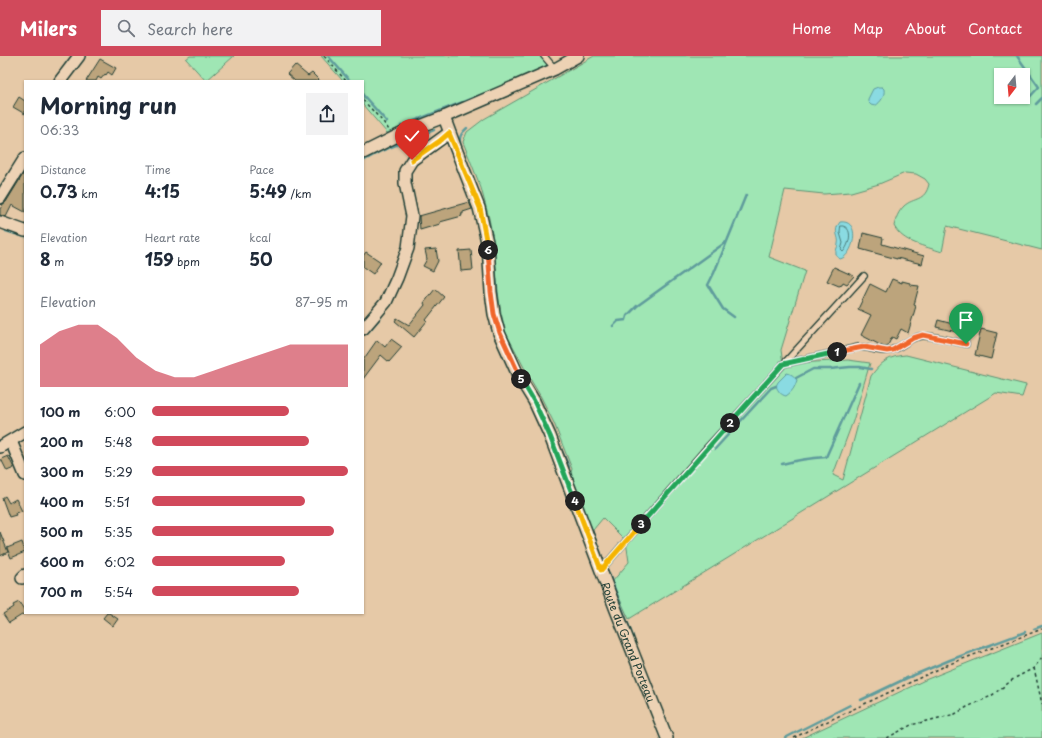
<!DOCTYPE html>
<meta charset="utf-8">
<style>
body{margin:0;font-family:"Playpen Sans",sans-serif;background:#f2f2f3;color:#1f2937;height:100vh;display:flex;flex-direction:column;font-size:15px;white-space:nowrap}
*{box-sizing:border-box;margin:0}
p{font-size:13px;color:#747a83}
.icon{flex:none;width:22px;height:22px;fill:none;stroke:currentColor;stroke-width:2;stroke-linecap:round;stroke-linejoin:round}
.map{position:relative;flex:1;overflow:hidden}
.details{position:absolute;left:24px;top:24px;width:340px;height:534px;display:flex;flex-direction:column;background:#fff;border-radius:0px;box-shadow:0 1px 3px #0004}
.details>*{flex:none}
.needle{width:26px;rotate:196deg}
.fabs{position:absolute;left:994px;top:12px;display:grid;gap:8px}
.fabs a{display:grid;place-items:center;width:36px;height:36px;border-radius:0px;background:#fff;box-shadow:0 1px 3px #0004;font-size:20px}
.pin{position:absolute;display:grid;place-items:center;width:34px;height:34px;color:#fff;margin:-41px -17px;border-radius:50% 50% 50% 0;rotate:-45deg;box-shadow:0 0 4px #0007}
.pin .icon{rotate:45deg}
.km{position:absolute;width:20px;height:20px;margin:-10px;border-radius:50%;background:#222;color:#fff;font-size:11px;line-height:20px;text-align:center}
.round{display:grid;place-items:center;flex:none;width:42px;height:42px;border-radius:0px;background:#f2f2f3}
.headline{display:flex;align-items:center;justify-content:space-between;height:68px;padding:0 16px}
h1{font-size:22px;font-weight:700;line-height:30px}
.figures{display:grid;grid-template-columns:repeat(3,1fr);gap:6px;height:68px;padding:4px 16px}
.figures div{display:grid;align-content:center}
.figures b{font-size:17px;font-weight:700}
.figures small{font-size:11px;font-weight:400}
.figures p{font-size:11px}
.chart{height:112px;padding:8px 16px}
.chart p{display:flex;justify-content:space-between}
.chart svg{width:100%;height:72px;margin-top:4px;fill:#d1495b;opacity:.7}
ul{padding:0 16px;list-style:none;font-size:13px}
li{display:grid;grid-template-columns:64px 48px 1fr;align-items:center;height:30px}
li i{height:10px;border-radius:5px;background:#d1495b}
header{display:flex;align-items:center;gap:24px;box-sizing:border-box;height:56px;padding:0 20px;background:#d1495b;color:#fff}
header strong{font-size:19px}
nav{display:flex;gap:22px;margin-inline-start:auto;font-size:14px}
.search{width:280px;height:36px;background:#f2f2f3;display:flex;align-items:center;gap:10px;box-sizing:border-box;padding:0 14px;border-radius:0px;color:#747a83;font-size:15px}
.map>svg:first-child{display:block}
</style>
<header>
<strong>Milers</strong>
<div class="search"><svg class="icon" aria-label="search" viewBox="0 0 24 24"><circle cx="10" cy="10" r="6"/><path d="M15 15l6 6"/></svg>Search here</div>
<nav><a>Home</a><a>Map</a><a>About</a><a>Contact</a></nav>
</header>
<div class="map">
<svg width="1042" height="682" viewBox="0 0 1042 682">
<rect width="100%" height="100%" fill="#e6c9a7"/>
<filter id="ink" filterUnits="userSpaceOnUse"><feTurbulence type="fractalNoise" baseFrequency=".025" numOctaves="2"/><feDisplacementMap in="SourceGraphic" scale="8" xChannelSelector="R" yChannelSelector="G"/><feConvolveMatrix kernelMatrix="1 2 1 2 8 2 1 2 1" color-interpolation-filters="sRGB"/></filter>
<g filter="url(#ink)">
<path fill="#9fe6b4" stroke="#5f9274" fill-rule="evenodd" d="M 190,0 L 234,0 L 206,25 L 186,3 Z
M 321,0 L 544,0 L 551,8 L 501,31 L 439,55 L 387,77 L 363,49 L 363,25 L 343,25 Z
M 594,0 L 1042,0 L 1042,194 L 947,170 L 942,196 C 925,190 903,187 894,170 C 896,162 898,156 904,150 C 914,141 925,146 929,128 L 925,123 L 916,118 L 905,117 L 879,128 L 851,136 L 824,138 L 785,134 L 769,201 L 805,215 L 781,294 L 783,308 L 848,304 L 870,307 L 853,365 L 833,419 L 843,424 L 871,320 C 881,306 889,300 906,299 L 1026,329 L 1022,341 L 996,337 L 629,563 L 612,526 L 629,506 L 626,485 L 603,462 L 588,480 L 569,423 L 572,413 L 554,367 L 541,341 L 529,321 L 515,294 L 506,277 L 501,257 L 498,236 L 494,189 L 489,162 L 481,132 L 463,86 L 467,76 L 484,63 ZM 1001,19 L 1023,19 L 1023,41 L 1001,41 Z
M 1042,577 L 1042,682 L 802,682 L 925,624 Z"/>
<path fill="#8adbe2" stroke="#5f9c9c" d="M 878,31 L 882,31 L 884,33 C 885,40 881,46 875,50 L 871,49 L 868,46 L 868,43 L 873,33 Z
M 840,166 C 862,163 854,200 840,203 C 838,201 836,200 836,198 C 835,195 838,191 838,188 C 840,180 832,176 840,166 Z
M 787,317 C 792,318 794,320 797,324 C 795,331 792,336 786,340 C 781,339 778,335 776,330 L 778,326 Z"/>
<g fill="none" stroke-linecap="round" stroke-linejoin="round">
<path stroke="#4a7c7a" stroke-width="1" d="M 841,170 L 843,170 C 854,173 849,190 843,196 L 841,194 L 843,187 L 840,177 Z"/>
<path stroke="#5f9c9c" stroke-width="2.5" d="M 328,0 L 350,25
M 1017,0 L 1039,31 L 1025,46
M 62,14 L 68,5
M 363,39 L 387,66
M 1036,48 L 1042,42
M 401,70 L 486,37
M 402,87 L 413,98 L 413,99
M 461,90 C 458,82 461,77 467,72
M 363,105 L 381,95 L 434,74
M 488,166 L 490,177
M 6,175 L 25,181
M 495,216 L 499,255 L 505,278
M 734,261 L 723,253 L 708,229 L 714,217 L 746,139
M 613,270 L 618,265 L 626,264 L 627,260 L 637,250 L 726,186
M 369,275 L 381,261
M 796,322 L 813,313 L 830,313 L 850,311 L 860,311 L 871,313
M 558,386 L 569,411
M 715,393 L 771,332 L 776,330
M 782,408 C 797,404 811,402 826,401 L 859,327
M 590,470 L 601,498
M 609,518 L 633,581
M 1034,573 L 1042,570
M 861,644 L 907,622 L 950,604 L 1025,576
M 785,682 L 850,649"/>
</g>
<path fill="#bca47c" stroke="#1f3d34" d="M 100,3 L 116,12 L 112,19 L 108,16 L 106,19 L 105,18 L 101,23 L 98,21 L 96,25 L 86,25 Z
M 295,9 L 308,20 L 312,17 L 320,25 L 295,25 L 287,18 Z
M 19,41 L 25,45 L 25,58 L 13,51 Z
M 25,115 L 25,156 L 12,149 L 6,161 L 0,159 L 0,153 L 3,148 L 6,146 Z
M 469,146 L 472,153 L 463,156 L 463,158 L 461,158 L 462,160 L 440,166 L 440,168 L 420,174 L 419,160 Z
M 863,177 L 883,182 L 882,188 L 924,200 L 922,208 L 897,202 L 897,203 L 860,193 Z
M 436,193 L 438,205 L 433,215 L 423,210 L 427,203 L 425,194 Z
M 471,194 L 473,214 L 461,215 L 459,195 Z
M 366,196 L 381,206 L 373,218 L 363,211 L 363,200 Z
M 834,211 L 854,220 L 847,228 L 843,226 L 842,229 L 839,230 L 827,225 Z
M 892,223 L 902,227 L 902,225 L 910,227 L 910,229 L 919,230 L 914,249 L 916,250 L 908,277 L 901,273 L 896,283 L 892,281 L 887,291 L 884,291 L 861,279 L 871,259 L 858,253 L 870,228 L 886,236 Z
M 435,233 L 444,241 L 426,264 L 427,265 L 414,281 L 395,265 L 397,262 L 409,269 L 425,249 L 424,247 Z
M 938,264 L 975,274 L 973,280 L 936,271 Z
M 981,273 L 997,277 L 991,303 L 975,299 Z
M 391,283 L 402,291 L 389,306 L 381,299 L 363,323 L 363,304 L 377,284 L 385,291 Z
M 8,400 L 14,412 L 7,415 L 1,403 Z
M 5,440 L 9,447 L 16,443 L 22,455 L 15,457 L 16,459 L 9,461 L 2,442 Z
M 0,476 L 8,496 L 0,500 Z
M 22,486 L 25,496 L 11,502 L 7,492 Z
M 19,546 L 25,555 L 25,557 L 9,567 L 3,558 L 14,551 L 13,549 Z
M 107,557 L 109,557 L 118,563 L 113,570 L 103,562 Z"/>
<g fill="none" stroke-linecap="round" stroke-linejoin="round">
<g stroke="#1f3d34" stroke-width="8">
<path id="lane" d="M 544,0 L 555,13
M 783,308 L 859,291 C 868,291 877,295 886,295 C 898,295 906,284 917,281 C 927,277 954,286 966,288
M 601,514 L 703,396 L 864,220"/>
</g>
<g stroke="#1f3d34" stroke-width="14">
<g id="street">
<path d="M 60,25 L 79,0"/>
<path id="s1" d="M 444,61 L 456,93 L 479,152 L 488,190 L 491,236 L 494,258 L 499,277 L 518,319 L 534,345 L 550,380 L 616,554 L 667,682"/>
<path d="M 363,97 L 405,76 L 444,61 L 555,13 L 578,0"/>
<path d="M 0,142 L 25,102"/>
<path d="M 0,166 L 25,175"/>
<path d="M 363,273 L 386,246 L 397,222 L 408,192 L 412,160 L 405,127 L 405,115 L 412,104 L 449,77"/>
<path d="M 11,385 L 25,419"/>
<path d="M 0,391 L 25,376"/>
<path d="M 22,522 L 25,519"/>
</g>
</g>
<path stroke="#1f3d34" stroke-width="1.5" stroke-dasharray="3 3" stroke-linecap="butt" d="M 324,0 L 346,25
M 363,44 L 384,67 L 389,74
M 1034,612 L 1042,648
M 794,682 L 807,675 L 947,609 L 1042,573
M 887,682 L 911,669 L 955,658 L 967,651 L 991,640 L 1015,622 L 1034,612 L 1042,601"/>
<use href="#lane" stroke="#edd2b4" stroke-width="5.5"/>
<use href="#street" stroke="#edd2b4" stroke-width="11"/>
</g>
</g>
<g fill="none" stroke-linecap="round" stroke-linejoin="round" filter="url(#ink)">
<g stroke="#fff" stroke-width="8">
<path id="split-1" d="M 837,296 L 864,291 L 887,295 L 893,294 L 913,282 L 923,279 L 966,288"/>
</g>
<g stroke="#fff" stroke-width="8">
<path id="split-2" d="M 730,367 L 783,308 L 837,296"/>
</g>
<g stroke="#fff" stroke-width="8">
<path id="split-3" d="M 641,468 L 730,367"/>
</g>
<g stroke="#fff" stroke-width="8">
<path id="split-4" d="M 575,445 L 601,514 L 641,468"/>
</g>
<g stroke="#fff" stroke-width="8">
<path id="split-5" d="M 521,323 L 534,345 L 550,380 L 575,445"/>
</g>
<g stroke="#fff" stroke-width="8">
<path id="split-6" d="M 488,194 L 491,236 L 494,258 L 500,277 L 521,323"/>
</g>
<g stroke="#fff" stroke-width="8">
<path id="split-7" d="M 441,84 L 449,77 L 480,152 L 488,194"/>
</g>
<g stroke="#fff" stroke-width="8">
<path id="split-8" d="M 412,104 L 441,84"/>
</g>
<use href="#split-1" stroke="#f0652b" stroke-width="5"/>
<use href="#split-2" stroke="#22a559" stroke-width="5"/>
<use href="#split-3" stroke="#22a559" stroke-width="5"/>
<use href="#split-4" stroke="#f5b400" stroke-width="5"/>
<use href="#split-5" stroke="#22a559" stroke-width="5"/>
<use href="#split-6" stroke="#f0652b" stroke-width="5"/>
<use href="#split-7" stroke="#f5b400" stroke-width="5"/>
<use href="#split-8" stroke="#f5b400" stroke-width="5"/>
</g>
<g text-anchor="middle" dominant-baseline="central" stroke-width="3" stroke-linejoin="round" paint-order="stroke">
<g font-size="11" fill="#1f3d34" stroke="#edd2b4">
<text stroke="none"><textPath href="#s1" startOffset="560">Route du Grand Porteau</textPath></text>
</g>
</g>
</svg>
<div class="fabs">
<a><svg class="needle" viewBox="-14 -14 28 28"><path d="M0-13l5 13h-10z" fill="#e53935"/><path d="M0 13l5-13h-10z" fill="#747a83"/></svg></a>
</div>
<div class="pin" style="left:966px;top:288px;background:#1e9e55"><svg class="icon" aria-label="arrive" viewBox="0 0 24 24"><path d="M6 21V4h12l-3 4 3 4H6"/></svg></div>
<div class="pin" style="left:412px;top:104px;background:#d93025"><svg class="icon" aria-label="check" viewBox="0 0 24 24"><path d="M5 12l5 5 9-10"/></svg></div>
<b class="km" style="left:837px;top:296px">1</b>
<b class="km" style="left:730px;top:367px">2</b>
<b class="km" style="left:641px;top:468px">3</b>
<b class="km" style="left:575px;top:445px">4</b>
<b class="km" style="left:521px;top:323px">5</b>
<b class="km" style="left:488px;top:194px">6</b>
<section class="details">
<div class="headline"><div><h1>Morning run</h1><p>06:33</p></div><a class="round"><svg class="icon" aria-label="share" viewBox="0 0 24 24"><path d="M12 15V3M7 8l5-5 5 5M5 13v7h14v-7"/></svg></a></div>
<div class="figures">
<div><p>Distance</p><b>0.73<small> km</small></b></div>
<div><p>Time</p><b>4:15</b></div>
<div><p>Pace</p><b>5:49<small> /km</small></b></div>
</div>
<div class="figures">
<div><p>Elevation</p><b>8<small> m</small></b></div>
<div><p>Heart rate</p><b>159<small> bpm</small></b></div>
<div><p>kcal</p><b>50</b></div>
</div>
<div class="chart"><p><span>Elevation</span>87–95 m</p>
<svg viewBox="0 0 160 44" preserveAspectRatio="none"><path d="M0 44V18L10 10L20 6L30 6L40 14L50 26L60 34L70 38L80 38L90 34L100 30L110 26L120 22L130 18L140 18L150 18L160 18V44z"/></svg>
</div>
<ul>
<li><b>100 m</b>6:00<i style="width:70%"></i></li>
<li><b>200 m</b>5:48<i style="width:80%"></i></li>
<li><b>300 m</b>5:29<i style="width:100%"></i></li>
<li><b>400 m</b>5:51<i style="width:78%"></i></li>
<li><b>500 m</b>5:35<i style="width:93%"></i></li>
<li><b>600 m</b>6:02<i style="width:68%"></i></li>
<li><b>700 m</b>5:54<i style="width:75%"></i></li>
</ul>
</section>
</div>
